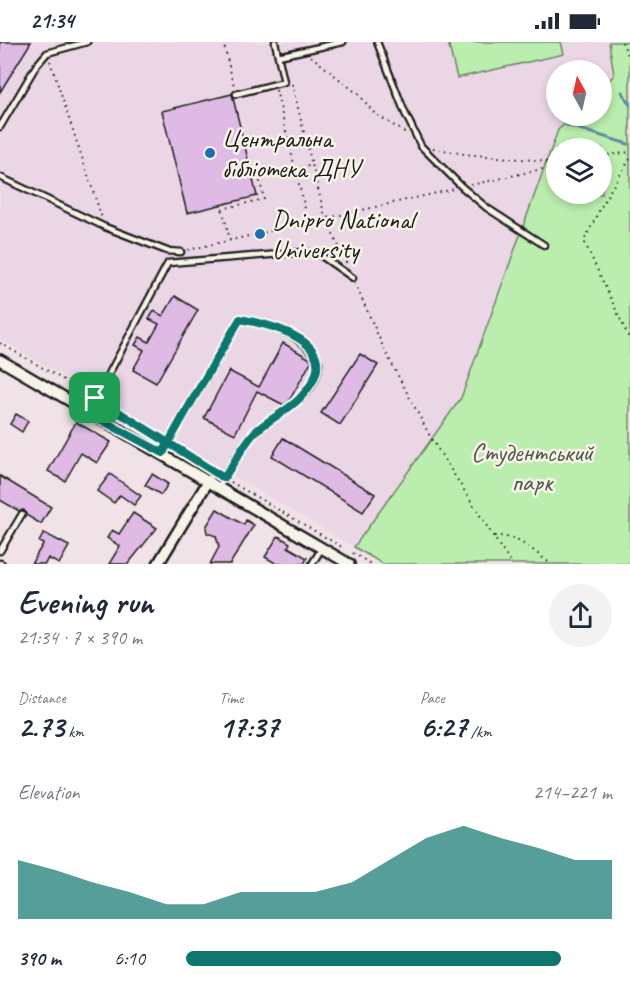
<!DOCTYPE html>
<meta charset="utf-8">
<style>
body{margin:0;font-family:Caveat,sans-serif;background:#f2f2f3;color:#1f2937;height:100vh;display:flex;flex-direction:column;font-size:22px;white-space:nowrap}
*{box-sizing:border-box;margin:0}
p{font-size:20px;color:#747a83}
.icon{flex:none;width:33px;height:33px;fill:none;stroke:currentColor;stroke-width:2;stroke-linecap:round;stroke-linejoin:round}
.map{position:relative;height:522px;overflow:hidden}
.side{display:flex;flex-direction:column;background:#fff;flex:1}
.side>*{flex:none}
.needle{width:39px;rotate:352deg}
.buttons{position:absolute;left:546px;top:18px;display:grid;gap:12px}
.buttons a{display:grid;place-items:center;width:66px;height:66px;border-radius:50%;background:#fff;box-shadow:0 3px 9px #0003;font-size:30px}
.pin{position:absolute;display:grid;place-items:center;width:51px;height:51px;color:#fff;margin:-26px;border-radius:12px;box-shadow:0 3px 9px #0006}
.round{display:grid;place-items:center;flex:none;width:63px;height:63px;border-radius:32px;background:#f2f2f3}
.summary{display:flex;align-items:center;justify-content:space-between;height:102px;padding:0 18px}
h1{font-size:33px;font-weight:700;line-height:45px}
.figures{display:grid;grid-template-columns:repeat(3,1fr);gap:9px;height:102px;padding:6px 18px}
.figures div{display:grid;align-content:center}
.figures b{font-size:30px;font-weight:700}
.figures small{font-size:16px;font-weight:400}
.figures p{font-size:16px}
.chart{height:168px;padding:12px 18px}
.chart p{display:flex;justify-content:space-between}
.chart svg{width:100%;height:108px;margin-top:6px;fill:#0f766e;opacity:.7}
ul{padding:0 18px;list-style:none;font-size:20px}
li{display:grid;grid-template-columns:96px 72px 1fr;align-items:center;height:45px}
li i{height:15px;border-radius:8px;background:#0f766e}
.status{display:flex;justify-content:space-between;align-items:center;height:42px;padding:0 30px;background:#fff;direction:ltr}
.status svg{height:16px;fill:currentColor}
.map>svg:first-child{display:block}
</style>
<div class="status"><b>21:34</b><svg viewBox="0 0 49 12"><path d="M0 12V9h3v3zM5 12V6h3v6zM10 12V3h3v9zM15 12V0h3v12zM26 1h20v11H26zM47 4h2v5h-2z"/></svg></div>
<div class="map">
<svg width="630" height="522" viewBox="0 0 630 522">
<rect width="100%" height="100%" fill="#f0e2e7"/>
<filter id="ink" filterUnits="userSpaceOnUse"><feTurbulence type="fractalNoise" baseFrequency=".0167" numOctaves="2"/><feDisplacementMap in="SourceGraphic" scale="12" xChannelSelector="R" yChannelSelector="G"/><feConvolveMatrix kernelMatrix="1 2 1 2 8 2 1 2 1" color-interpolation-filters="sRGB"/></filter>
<g filter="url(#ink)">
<path fill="#ebd6e6" d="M 0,0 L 609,0 L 614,33 L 602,46 L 602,28 L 556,28 L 556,74 L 573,74 L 558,88 L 461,356 L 354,505 L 0,297 Z"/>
<path fill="#bbeeae" stroke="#6c8565" stroke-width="1.5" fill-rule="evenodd" d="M 448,0 L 561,0 L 564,12 L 457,36 Z
M 609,0 L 630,0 L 630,522 L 383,522 L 354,505 L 461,356 L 558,88 L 573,74 L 602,74 L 602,46 L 614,33 ZM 556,106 L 602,106 L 602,152 L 556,152 Z"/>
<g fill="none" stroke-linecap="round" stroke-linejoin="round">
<path stroke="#658a9f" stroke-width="3" d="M 622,50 L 630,63
M 566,83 L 628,102"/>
</g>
<path fill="#debae5" stroke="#1c1c1c" stroke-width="1.5" d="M 0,0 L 31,0 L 0,50 Z
M 232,52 L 257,154 L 187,171 L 162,69 Z
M 175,254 L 198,268 L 156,341 L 133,328 L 144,308 L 135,303 L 140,295 L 149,300 L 159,282 L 149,277 L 154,269 L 163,274 Z
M 283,301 L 312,318 L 289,359 L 284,363 L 257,349 L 235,392 L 204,376 L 229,329 L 259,345 Z
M 360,312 L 378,323 L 340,383 L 321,371 Z
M 16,372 L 28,379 L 22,390 L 10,382 Z
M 76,380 L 111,400 L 97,421 L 81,411 L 65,439 L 48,429 Z
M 283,396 L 375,452 L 363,470 L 272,414 Z
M 110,432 L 141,454 L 134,463 L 120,453 L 114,461 L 97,449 Z
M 152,432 L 168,442 L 161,453 L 145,443 Z
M 0,434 L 51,465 L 41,482 L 26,473 L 24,468 L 19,469 L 0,458 Z
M 217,467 L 244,483 L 246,478 L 254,483 L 230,522 L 210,522 L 219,505 L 216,494 L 207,491 L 206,485 Z
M 133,471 L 157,486 L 128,522 L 109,522 L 120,504 L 107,496 L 112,488 L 119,492 Z
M 44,491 L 69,504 L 59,522 L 48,516 L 45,522 L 31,522 L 43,502 L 39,500 Z
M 278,494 L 290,501 L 288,505 L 307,516 L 304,522 L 277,522 L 265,515 Z"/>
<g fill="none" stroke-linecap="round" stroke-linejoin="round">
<g stroke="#1c1c1c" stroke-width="9">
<path id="service" d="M 377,0 L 405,71 L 421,104 L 462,145 L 487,166 L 544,203
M 278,14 L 343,0
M 236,52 L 284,40 L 275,0
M 0,85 L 36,24 L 47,11 L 87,0
M 0,135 L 105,185 L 167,209 L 181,210
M 88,371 L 168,221 L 305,210 L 320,213 L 353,236
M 163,411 L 240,277 C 272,283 301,291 319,320 C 319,356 277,369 255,390 C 241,405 229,427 219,445
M 0,509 L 22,472
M 0,521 L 2,522
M 312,522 L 322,506"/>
</g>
<g stroke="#1c1c1c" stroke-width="14">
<path id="minor" d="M 0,318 L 349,522
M 158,522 L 209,438"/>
</g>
<path stroke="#1c1c1c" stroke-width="2" stroke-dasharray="1.5 4.5" stroke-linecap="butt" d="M 223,0 L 234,44
M 622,0 L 630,17
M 311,14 L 359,53 L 375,72 L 406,91
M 50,19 L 102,176
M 292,42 L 325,175 L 347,222
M 276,48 L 308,179
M 433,106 L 464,112 L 556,120
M 602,114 L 630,110
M 630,117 L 605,157 L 584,199 L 630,298
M 471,143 L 556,124
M 221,162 L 230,198
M 222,167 L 264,157 L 259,136 L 312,123
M 188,208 L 454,147
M 355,241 L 384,307 L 432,398 L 511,522
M 0,301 L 91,354
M 101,360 L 162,397
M 175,405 L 211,427
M 231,440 L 342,505
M 494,494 C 518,493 532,508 551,522
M 353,511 L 371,522"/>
<use href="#service" stroke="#f7f3e8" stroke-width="4.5"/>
<use href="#minor" stroke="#f7f3e8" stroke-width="9"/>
</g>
</g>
<g fill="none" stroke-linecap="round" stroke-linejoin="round" filter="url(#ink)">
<g stroke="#fff" stroke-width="12">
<path id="route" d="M 95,356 C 139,382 181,409 224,436 C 234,421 243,403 255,390 C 269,377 286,370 299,357 C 350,305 283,285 240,277 C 214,321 187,366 163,411 L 88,371 L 95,356"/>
</g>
<use href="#route" stroke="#0f766e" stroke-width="8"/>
</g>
<g fill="#1f6fb2" stroke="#f7f3e8" stroke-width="2">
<circle cx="210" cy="111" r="6"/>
<circle cx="260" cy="192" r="6"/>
</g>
<g text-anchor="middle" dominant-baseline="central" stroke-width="5" stroke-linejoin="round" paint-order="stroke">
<g font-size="26" fill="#1c1c1c" stroke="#f7f3e8" text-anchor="start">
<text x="222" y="96">Центральна<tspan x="222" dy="30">бібліотека ДНУ</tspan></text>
<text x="272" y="177">Dnipro National<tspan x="272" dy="30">University</tspan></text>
</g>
<g font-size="26" fill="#4c5b48" stroke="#f7f3e8">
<text x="532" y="410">Студентський<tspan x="532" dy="30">парк</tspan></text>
</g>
</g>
</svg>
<div class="buttons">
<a><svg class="needle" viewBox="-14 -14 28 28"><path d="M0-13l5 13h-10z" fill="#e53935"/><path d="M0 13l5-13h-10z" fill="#747a83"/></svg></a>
<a><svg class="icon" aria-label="layers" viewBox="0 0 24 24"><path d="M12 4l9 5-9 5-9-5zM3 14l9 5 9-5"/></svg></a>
</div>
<div class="pin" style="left:95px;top:356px;background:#1e9e55"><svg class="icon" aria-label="arrive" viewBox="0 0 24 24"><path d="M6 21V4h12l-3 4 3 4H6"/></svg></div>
</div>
<section class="side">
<div class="summary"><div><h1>Evening run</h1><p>21:34 · 7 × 390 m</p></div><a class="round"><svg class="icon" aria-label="share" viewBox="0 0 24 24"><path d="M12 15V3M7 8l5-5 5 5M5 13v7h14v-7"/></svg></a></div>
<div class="figures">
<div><p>Distance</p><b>2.73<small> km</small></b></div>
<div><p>Time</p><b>17:37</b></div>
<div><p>Pace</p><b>6:27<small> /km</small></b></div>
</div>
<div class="chart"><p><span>Elevation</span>214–221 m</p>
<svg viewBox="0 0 160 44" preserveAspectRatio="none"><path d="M0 44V20L10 24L20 29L30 33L40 38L50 38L60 33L70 33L80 33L90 29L100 20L110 11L120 6L130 11L140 15L150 20L160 20V44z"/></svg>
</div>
<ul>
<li><b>390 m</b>6:10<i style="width:88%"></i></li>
</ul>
</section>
